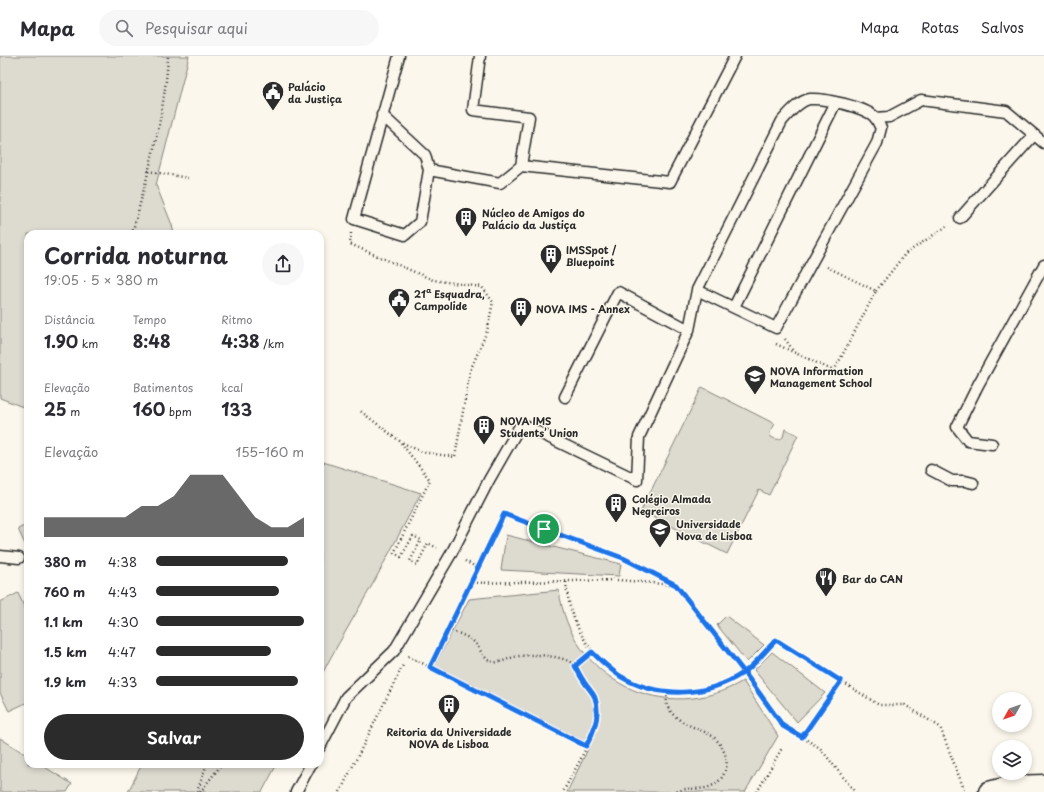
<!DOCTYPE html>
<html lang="pt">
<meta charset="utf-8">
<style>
body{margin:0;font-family:"Playpen Sans",sans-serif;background:#f7f7f7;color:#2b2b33;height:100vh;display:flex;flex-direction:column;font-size:15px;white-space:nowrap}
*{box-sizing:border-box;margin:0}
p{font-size:13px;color:#7c7c81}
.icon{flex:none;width:22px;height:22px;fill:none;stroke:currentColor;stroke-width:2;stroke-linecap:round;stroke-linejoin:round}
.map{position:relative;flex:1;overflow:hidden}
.details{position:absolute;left:24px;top:174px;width:300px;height:538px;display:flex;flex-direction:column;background:#fff;border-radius:12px;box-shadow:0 2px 6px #0003}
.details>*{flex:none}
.needle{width:26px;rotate:230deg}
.buttons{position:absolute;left:992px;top:636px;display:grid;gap:8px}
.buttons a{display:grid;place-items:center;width:40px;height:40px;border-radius:50%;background:#fff;box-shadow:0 2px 6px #0003;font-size:20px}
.pin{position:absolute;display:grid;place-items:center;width:34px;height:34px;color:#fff;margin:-17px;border:2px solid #fff;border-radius:50%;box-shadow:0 1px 4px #0007}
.round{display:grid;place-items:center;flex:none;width:42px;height:42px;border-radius:21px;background:#f7f7f7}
.summary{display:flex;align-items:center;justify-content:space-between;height:68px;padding:0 20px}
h1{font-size:22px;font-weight:700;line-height:30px}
.figures{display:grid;grid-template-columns:repeat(3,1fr);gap:6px;height:68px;padding:4px 20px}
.figures div{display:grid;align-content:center}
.figures b{font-size:17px;font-weight:700}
.figures small{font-size:11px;font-weight:400}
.figures p{font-size:11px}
.chart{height:112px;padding:8px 20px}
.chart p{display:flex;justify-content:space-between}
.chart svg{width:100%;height:72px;margin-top:4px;fill:#2b2b2b;opacity:.7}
.cta{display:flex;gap:8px;margin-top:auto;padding:8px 20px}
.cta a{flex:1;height:46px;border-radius:24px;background:#2b2b2b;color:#fff;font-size:16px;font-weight:700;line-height:46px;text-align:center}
ul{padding:0 20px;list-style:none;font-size:13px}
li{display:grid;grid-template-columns:64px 48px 1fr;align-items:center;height:30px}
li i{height:10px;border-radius:5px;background:#2b2b2b}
header{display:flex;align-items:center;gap:24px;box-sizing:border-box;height:56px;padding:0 20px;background:#fff;border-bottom:1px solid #e1e1e2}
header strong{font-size:19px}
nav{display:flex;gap:22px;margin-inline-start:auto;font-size:14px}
.search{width:280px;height:36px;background:#f7f7f7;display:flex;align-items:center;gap:10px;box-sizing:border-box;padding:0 14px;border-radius:22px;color:#7c7c81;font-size:15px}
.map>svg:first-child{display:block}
</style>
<header>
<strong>Mapa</strong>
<div class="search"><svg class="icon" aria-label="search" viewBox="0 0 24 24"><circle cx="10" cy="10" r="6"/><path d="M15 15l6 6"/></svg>Pesquisar aqui</div>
<nav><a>Mapa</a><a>Rotas</a><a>Salvos</a></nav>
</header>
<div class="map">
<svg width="1044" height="736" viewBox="0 0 1044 736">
<rect width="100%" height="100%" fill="#fbf7ec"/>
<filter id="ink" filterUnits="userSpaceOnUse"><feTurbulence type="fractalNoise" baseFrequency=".025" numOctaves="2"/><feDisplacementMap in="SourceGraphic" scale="8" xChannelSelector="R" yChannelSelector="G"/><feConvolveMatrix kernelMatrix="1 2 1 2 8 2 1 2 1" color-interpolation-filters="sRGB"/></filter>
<g filter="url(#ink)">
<path fill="#dddad0" stroke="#84827e" d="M 0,0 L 189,0 L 156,129 L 172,169 L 174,178 L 28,178 L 28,353 L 0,342 Z
M 702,331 L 775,368 L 770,376 L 771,381 C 775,383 779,385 783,381 L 785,373 L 798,379 L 769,439 L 759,434 L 727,498 L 641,455 Z
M 320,405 L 421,437 L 375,524 L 331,601 L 320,622 Z
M 28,468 L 28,495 L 18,473 Z
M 506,479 L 621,508 L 619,520 L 501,514 Z
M 559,534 C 570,624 665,671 743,625 L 778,680 L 745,736 L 567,736 L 590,689 L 434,610 L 469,543 Z
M 18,537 L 28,559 L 28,646 L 9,655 L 0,637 L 0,546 Z
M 726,560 L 764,589 L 747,606 L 717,569 Z
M 772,596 L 825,637 L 797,666 L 754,614 Z
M 0,682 L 28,700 L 28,708 L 40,708 L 72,728 L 67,736 L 0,736 Z
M 142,708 L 277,708 L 262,736 L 128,736 Z"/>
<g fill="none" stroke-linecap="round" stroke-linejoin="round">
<g stroke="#2b2b2b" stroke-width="13">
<path id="service" d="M 382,59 L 425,99 L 429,114 L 420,166 L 405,179 L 354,163 L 399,0
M 875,62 L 889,61 L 921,44 L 1006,55 L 1044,87
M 521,110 L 670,126 L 735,0
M 429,114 L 500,127 L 521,110 L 529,61 L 473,54 L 480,0
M 960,162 L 1034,79
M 734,251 L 836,46
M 689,274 L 697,234 L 782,65 C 788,58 800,44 810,43 C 825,42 864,51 875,61 C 877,64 879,69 881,72 L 877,87 L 776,272 L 697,234
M 992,388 L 968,385 L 957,371 L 978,329 L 1044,209
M 931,414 L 952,425 L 965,425 L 973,427
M 0,500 L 19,502
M 320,691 L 346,641 L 394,595 L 451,498 L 489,424 L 521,368 L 637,424 L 639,381 L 689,274 L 618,236 L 565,341
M 296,736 L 311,708"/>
</g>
<g stroke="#2b2b2b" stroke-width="23">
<path id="minor" d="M 989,736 L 1012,730 L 1044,729"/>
</g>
<path stroke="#2b2b2b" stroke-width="2.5" stroke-dasharray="1 3" stroke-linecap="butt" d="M 148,115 L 188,122
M 351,177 L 350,188 L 433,224 L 482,231 L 493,246 L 487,275 L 470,315 L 455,401 L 422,396 L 401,386 L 359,354
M 132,178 C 147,121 165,59 168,0
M 876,235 L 905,198 L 947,170
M 785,283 L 793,294 L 793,296
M 776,288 L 834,315 L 876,235 L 827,211
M 401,387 L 430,424 L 394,497 L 401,501 L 413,480 L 421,484 L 410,505 L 417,509 L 428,487 L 437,492
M 465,505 L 478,512
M 566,526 C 572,608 650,660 728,626 C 747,617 761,600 776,584 L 879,649 L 905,649 L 940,671 L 965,736
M 470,527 L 504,458 L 623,502 L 676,529 L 744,616 L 783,670 L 820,692 L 855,736
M 448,573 C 455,576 464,579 470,583 C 480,588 481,603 493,606 C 501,607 507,603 514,601 C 524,599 537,598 547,600 C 557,601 569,603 575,610 C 578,614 580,620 582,624 C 586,629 592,635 595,641 C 606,665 574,714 563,736
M 408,600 L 586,690
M 575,610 L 592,596
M 430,611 L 470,527 L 619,524 L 674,529
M 668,636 C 667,642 665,648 669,653 C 679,669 698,671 712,680 C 721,686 729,702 726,712 C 724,720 719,727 711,730 C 704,734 694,732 687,733 C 683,733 679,735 675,736
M 802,681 L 841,625
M 197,736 L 207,708
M 200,736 L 222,708
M 340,736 L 403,609
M 757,736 L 782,692"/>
<use href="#service" stroke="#fbf7ec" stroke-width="10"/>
<use href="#minor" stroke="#fbf7ec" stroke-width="20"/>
</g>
</g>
<g fill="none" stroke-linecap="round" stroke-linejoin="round" filter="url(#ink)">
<g stroke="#fff" stroke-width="8">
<path id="route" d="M 544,473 L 504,458 L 430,611 L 586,690 C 594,676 601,659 595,642 C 593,636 586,630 583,624 C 580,620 578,615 575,610 L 592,596 C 601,605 610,613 620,620 C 658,643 707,641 743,617 C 755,609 765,595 776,584 L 841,625 L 802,681 L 783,670 L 744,616 L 676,529 L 623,502 L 544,473"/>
</g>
<use href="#route" stroke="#1a73e8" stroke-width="5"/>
</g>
<defs>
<g id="civic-pin" transform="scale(1.15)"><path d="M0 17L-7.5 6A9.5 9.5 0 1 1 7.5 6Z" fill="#2b2b2b" stroke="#fbf7ec"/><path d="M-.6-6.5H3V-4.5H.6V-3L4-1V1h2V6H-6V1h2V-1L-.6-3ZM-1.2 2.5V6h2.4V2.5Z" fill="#fff"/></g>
<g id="building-pin" transform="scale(1.15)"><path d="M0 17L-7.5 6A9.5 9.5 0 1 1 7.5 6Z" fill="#2b2b2b" stroke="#fbf7ec"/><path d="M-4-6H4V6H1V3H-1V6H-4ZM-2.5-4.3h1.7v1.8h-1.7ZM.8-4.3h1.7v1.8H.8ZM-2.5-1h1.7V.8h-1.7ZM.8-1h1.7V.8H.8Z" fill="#fff"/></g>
<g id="university-pin" transform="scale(1.15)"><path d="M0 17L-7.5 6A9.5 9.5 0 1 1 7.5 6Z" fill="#2b2b2b" stroke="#fbf7ec"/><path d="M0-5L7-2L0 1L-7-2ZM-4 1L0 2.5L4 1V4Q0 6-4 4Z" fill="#fff"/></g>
<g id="restaurant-pin" transform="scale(1.15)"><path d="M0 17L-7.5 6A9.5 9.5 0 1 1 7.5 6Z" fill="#2b2b2b" stroke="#fbf7ec"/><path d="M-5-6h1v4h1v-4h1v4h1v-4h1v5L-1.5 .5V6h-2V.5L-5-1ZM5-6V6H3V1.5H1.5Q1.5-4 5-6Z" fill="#fff"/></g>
</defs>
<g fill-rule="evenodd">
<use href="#civic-pin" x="273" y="36"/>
<use href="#building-pin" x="466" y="162"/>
<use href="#building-pin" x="551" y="199"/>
<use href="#civic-pin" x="399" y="243"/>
<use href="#building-pin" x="521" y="252"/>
<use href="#university-pin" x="755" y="320"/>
<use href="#building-pin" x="484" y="370"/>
<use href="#building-pin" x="616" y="448"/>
<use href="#university-pin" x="660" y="473"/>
<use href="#restaurant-pin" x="826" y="522"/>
<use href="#building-pin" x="449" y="649"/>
</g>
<g text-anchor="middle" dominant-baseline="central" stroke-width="3" stroke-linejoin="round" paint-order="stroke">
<g font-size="10" font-weight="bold" fill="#2b2b2b" stroke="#fbf7ec" text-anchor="start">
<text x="288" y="30">Palácio<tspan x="288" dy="12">da Justiça</tspan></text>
<text x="482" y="156">Núcleo de Amigos do<tspan x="482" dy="12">Palácio da Justiça</tspan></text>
<text x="566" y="193">IMSSpot /<tspan x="566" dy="12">Bluepoint</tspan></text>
<text x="414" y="237">21ª Esquadra,<tspan x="414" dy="12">Campolide</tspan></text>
<text x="536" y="252">NOVA IMS - Annex</text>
<text x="770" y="314">NOVA Information<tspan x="770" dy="12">Management School</tspan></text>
<text x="500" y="364">NOVA IMS<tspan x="500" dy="12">Students’ Union</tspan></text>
<text x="632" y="442">Colégio Almada<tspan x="632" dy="12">Negreiros</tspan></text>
<text x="676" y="467">Universidade<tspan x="676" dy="12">Nova de Lisboa</tspan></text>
<text x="842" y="522">Bar do CAN</text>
<text x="449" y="675" text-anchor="middle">Reitoria da Universidade<tspan x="449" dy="12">NOVA de Lisboa</tspan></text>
</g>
</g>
</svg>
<div class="buttons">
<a><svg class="needle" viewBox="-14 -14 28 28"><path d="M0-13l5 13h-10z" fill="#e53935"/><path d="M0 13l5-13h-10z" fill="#7c7c81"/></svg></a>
<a><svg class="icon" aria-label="layers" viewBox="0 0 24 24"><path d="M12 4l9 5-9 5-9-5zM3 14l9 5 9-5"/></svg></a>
</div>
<div class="pin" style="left:544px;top:473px;background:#1e9e55"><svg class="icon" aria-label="arrive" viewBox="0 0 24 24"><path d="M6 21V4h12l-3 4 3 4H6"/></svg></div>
<section class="details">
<div class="summary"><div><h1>Corrida noturna</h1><p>19:05 · 5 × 380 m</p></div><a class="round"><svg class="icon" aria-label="share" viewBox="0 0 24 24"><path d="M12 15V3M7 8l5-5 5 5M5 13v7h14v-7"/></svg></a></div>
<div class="figures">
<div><p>Distância</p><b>1.90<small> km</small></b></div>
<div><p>Tempo</p><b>8:48</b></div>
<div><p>Ritmo</p><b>4:38<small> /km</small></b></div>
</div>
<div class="figures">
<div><p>Elevação</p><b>25<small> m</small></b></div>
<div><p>Batimentos</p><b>160<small> bpm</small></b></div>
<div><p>kcal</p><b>133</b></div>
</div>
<div class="chart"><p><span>Elevação</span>155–160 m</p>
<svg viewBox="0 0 160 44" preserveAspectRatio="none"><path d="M0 44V32L10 32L20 32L30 32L40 32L50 32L60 25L70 25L80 19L90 6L100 6L110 6L120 19L130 32L140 38L150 38L160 32V44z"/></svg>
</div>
<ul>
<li><b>380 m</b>4:38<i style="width:89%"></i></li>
<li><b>760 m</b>4:43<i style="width:83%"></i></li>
<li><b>1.1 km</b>4:30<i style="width:100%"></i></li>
<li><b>1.5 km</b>4:47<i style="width:78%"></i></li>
<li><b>1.9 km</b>4:33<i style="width:96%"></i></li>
</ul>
<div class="cta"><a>Salvar</a></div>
</section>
</div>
